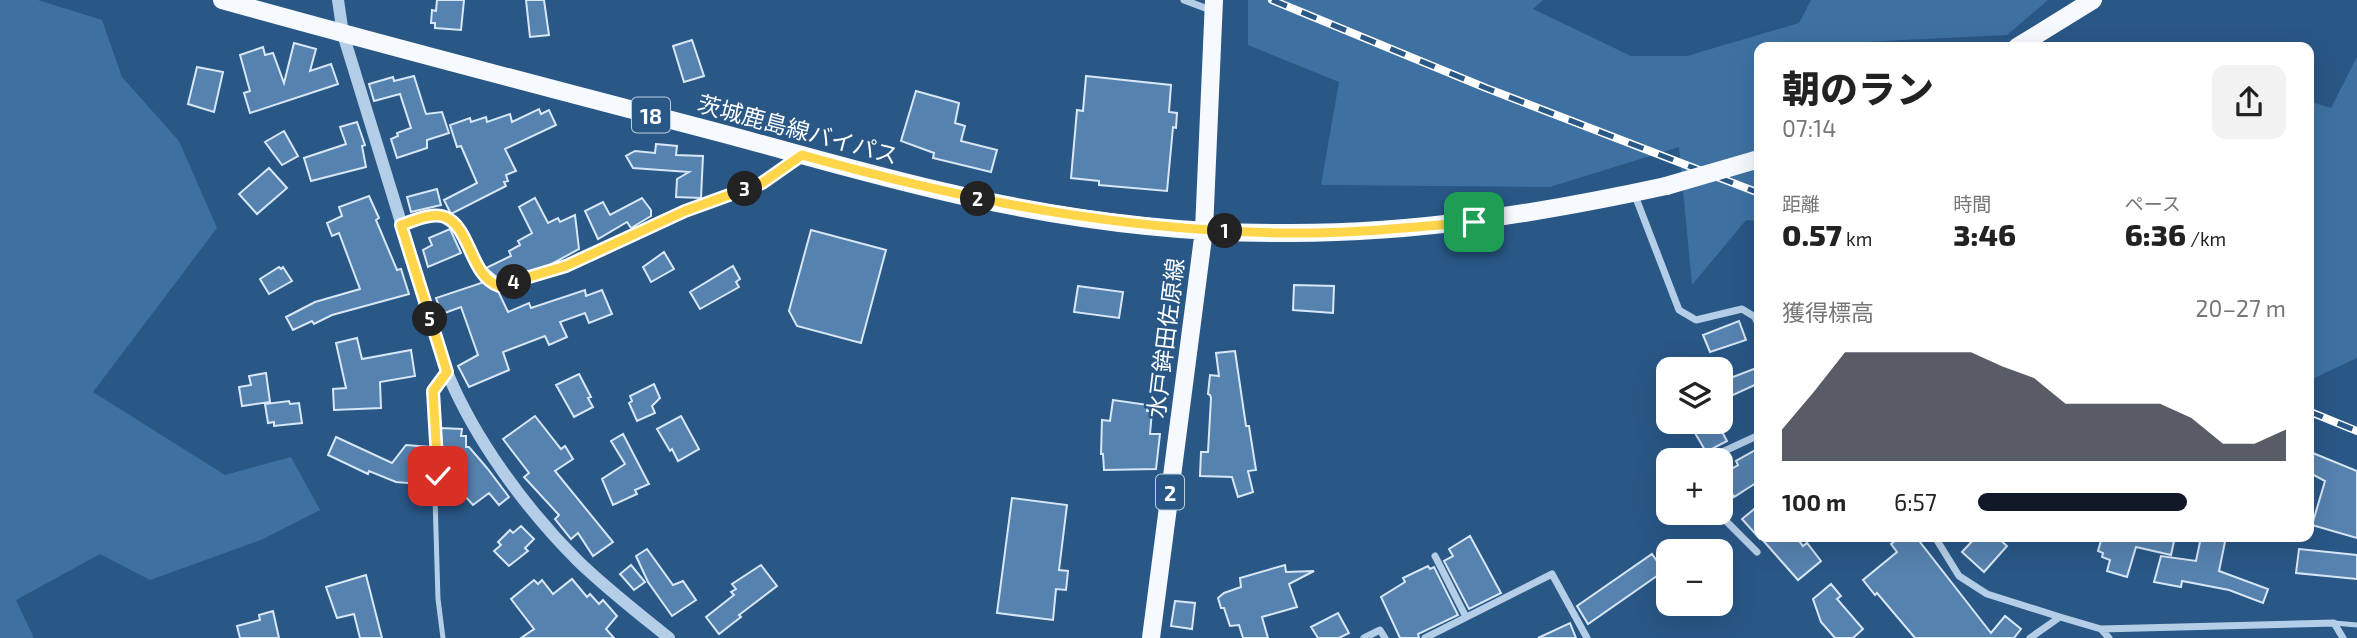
<!DOCTYPE html>
<html lang="ja">
<meta charset="utf-8">
<style>
body{margin:0;font-family:"Exo 2","Noto Sans JP",sans-serif;background:#f2f2f2;color:#222;height:100vh;display:flex;flex-direction:column;font-size:26px;white-space:nowrap}
*{box-sizing:border-box;margin:0}
p{font-size:23px;color:#767676}
.icon{flex:none;width:38px;height:38px;fill:none;stroke:currentColor;stroke-width:2;stroke-linecap:round;stroke-linejoin:round}
.map{position:relative;flex:1;overflow:hidden}
.side{position:absolute;left:1754px;top:42px;width:560px;height:500px;display:flex;flex-direction:column;background:#fff;border-radius:14px;box-shadow:0 7px 28px #0002}
.side>*{flex:none}
.buttons{position:absolute;left:1656px;top:357px;display:grid;gap:14px}
.buttons a{display:grid;place-items:center;width:77px;height:77px;border-radius:14px;background:#fff;box-shadow:0 7px 28px #0002;font-size:35px}
.pin{position:absolute;display:grid;place-items:center;width:60px;height:60px;color:#fff;margin:-30px;border-radius:14px;box-shadow:0 4px 10px #0006}
.km{position:absolute;width:35px;height:35px;margin:-18px;border-radius:50%;background:#222;color:#fff;font-size:19px;line-height:35px;text-align:center}
.round{display:grid;place-items:center;flex:none;width:74px;height:74px;border-radius:14px;background:#f2f2f2}
.headline{display:flex;align-items:center;justify-content:space-between;height:119px;padding:0 28px}
h1{font-size:38px;font-weight:800;line-height:52px}
.metrics{display:grid;grid-template-columns:repeat(3,1fr);gap:10px;height:119px;padding:7px 28px}
.metrics div{display:grid;align-content:center}
.metrics b{font-size:30px;font-weight:800}
.metrics small{font-size:19px;font-weight:400}
.metrics p{font-size:19px}
.chart{height:196px;padding:14px 28px}
.chart p{display:flex;justify-content:space-between}
.chart svg{width:100%;height:126px;margin-top:7px;fill:#111827;opacity:.7}
ul{padding:0 28px;list-style:none;font-size:23px}
li{display:grid;grid-template-columns:112px 84px 1fr;align-items:center;height:52px}
li i{height:18px;border-radius:9px;background:#111827}
.map>svg:first-child{display:block}
</style>
<div class="map">
<svg width="2357" height="638" viewBox="0 0 2357 638">
<rect width="100%" height="100%" fill="#295786"/>
<path fill="#3e71a2" d="M 0,0 L 38,0 L 102,20 L 122,77 L 179,141 L 217,228 L 93,392 L 225,475 L 291,457 L 320,510 L 261,540 L 150,580 L 100,554 L 16,600 L 34,638 L 0,638 Z
M 1248,0 L 1543,0 L 1533,9 L 1631,56 L 1687,56 L 1799,23 L 1811,0 L 2048,0 L 2007,35 L 1823,44 L 1820,47 L 1759,47 L 1759,221 L 1746,220 L 1692,285 L 1679,147 L 1550,187 L 1321,185 L 1339,82 L 1248,45 Z
M 2357,57 L 2357,358 L 2308,381 L 2308,101 L 2331,108 Z"/>
<path fill="#5682af" stroke="#d8e7f6" stroke-width="2" d="M 437,0 L 464,0 L 461,30 L 435,28 L 435,23 L 431,23 L 432,10 L 436,11 Z
M 526,0 L 544,0 L 549,35 L 530,37 Z
M 692,40 L 704,76 L 684,82 L 673,46 Z
M 294,43 L 316,49 L 310,71 L 331,64 L 338,84 L 250,113 L 244,93 L 250,91 L 240,55 L 263,47 L 265,55 L 273,53 L 284,83 Z
M 197,67 L 223,72 L 214,112 L 188,104 Z
M 414,76 L 426,114 L 442,112 L 449,133 L 427,140 L 427,148 L 397,158 L 391,139 L 398,136 L 397,133 L 411,128 L 400,94 L 374,101 L 369,84 L 393,77 L 394,81 Z
M 1086,76 L 1171,85 L 1169,112 L 1177,113 L 1176,128 L 1173,127 L 1167,191 L 1099,185 L 1099,181 L 1071,178 L 1077,110 L 1083,111 Z
M 916,91 L 959,103 L 955,123 L 965,126 L 961,141 L 997,150 L 991,172 L 933,158 L 934,153 L 901,141 Z
M 539,109 L 541,114 L 549,110 L 556,125 L 505,149 L 516,171 L 506,175 L 508,181 L 504,182 L 506,186 L 451,214 L 444,200 L 477,183 L 461,146 L 457,147 L 450,125 L 470,118 L 471,122 L 486,117 L 487,122 L 510,114 L 512,122 Z
M 357,122 L 365,145 L 362,146 L 366,167 L 311,181 L 304,158 L 346,144 L 340,127 Z
M 284,131 L 298,156 L 282,165 L 265,142 Z
M 656,144 L 677,146 L 676,155 L 703,156 L 701,198 L 676,197 L 677,179 L 689,172 L 633,168 L 626,156 L 635,151 L 655,153 Z
M 269,168 L 287,188 L 257,214 L 239,194 Z
M 437,189 L 441,205 L 411,212 L 407,197 Z
M 369,196 L 379,218 L 376,220 L 397,270 L 401,269 L 409,294 L 332,315 L 314,324 L 312,321 L 293,330 L 286,317 L 315,302 L 360,289 L 339,233 L 332,236 L 327,223 L 342,216 L 339,207 Z
M 535,198 L 548,223 L 558,218 L 560,222 L 575,215 L 579,249 L 546,267 L 520,274 L 519,272 L 500,280 L 486,268 L 511,256 L 509,251 L 520,245 L 518,241 L 532,233 L 519,207 Z
M 642,198 L 651,210 L 651,216 L 631,228 L 627,222 L 598,239 L 585,211 L 603,202 L 610,215 Z
M 450,229 L 461,253 L 428,267 L 423,250 L 432,245 L 429,238 Z
M 811,230 L 886,250 L 861,343 L 797,326 L 789,311 Z
M 664,252 L 674,269 L 651,282 L 643,267 Z
M 733,266 L 740,279 L 736,282 L 739,287 L 700,309 L 690,292 Z
M 279,267 L 281,269 L 283,267 L 292,281 L 269,294 L 260,279 Z
M 484,282 L 498,291 L 508,312 L 529,303 L 531,308 L 585,290 L 586,296 L 602,290 L 612,314 L 589,323 L 585,313 L 560,322 L 567,337 L 549,345 L 545,336 L 503,352 L 509,370 L 469,387 L 458,366 L 478,355 L 461,307 L 442,314 L 436,298 Z
M 1294,285 L 1334,286 L 1333,313 L 1293,310 Z
M 1078,286 L 1123,292 L 1119,318 L 1074,312 Z
M 1739,321 L 1746,340 L 1710,352 L 1703,335 Z
M 357,338 L 362,359 L 411,350 L 415,376 L 380,382 L 381,408 L 334,410 L 333,389 L 346,388 L 336,343 Z
M 1235,351 L 1246,426 L 1249,426 L 1256,470 L 1248,471 L 1253,492 L 1238,497 L 1232,477 L 1200,476 L 1201,452 L 1208,452 L 1211,398 L 1210,395 L 1208,394 L 1210,375 L 1219,376 L 1216,353 Z
M 1759,367 L 1759,383 L 1720,401 L 1720,382 Z
M 266,373 L 270,402 L 242,406 L 239,387 L 251,385 L 249,376 Z
M 579,374 L 591,397 L 588,398 L 593,407 L 574,417 L 556,385 Z
M 654,384 L 660,398 L 652,406 L 655,413 L 637,421 L 629,403 L 632,401 L 630,396 Z
M 1113,400 L 1148,405 L 1147,411 L 1152,411 L 1150,434 L 1160,434 L 1156,469 L 1104,470 L 1103,454 L 1101,454 L 1102,420 L 1110,421 Z
M 289,401 L 290,404 L 299,403 L 302,423 L 274,426 L 274,422 L 268,423 L 265,404 Z
M 535,416 L 561,449 L 565,446 L 573,459 L 555,471 L 613,542 L 593,556 L 578,533 L 571,539 L 555,519 L 559,515 L 524,477 L 529,473 L 503,439 Z
M 681,416 L 699,449 L 678,461 L 672,449 L 670,451 L 657,429 Z
M 1717,422 L 1727,441 L 1706,452 L 1695,433 Z
M 440,428 L 462,429 L 461,436 L 466,436 L 466,447 L 469,447 L 487,468 L 509,497 L 499,505 L 489,493 L 473,505 L 464,495 L 442,502 Z
M 623,434 L 649,484 L 635,490 L 637,494 L 613,505 L 602,479 L 625,464 L 611,441 Z
M 336,437 L 392,463 L 406,445 L 431,447 L 431,485 L 396,482 L 369,471 L 368,474 L 328,455 Z
M 1759,448 L 1759,481 L 1734,497 L 1721,475 L 1738,465 L 1736,461 Z
M 2308,451 L 2357,471 L 2357,538 L 2312,525 L 2325,481 L 2308,472 Z
M 1012,498 L 1067,505 L 1059,570 L 1068,571 L 1066,590 L 1056,589 L 1053,620 L 997,613 Z
M 1759,505 L 1759,538 L 1742,519 Z
M 521,526 L 534,539 L 525,548 L 528,551 L 509,566 L 494,551 L 501,545 L 498,542 L 510,530 L 513,533 Z
M 1470,536 L 1501,593 L 1469,609 L 1444,561 L 1453,556 L 1449,549 Z
M 1760,537 L 1796,537 L 1803,546 L 1807,543 L 1821,561 L 1798,580 Z
M 1900,537 L 1916,537 L 1991,633 L 2005,616 L 2021,629 L 2014,638 L 1915,638 L 1877,593 L 1875,595 L 1863,580 L 1897,552 L 1891,544 Z
M 1976,537 L 1997,537 L 2007,546 L 1984,572 L 1962,552 Z
M 2102,537 L 2175,537 L 2171,555 L 2136,547 L 2127,577 L 2107,571 L 2110,560 L 2102,557 L 2103,553 L 2098,551 Z
M 2201,537 L 2226,537 L 2219,571 L 2268,589 L 2263,603 L 2229,590 L 2182,581 L 2181,587 L 2154,582 L 2161,556 L 2196,561 Z
M 647,549 L 673,585 L 683,581 L 696,600 L 672,616 L 648,582 L 636,556 Z
M 2299,549 L 2357,555 L 2357,579 L 2296,573 Z
M 1652,554 L 1664,571 L 1588,624 L 1577,606 Z
M 631,565 L 645,582 L 634,590 L 620,574 Z
M 761,565 L 777,586 L 739,615 L 741,617 L 719,634 L 706,617 L 734,595 L 731,592 L 736,589 L 732,584 Z
M 1285,565 L 1286,572 L 1314,571 L 1289,584 L 1297,607 L 1262,617 L 1268,638 L 1243,638 L 1239,625 L 1230,626 L 1224,608 L 1221,608 L 1218,598 L 1224,593 L 1241,587 L 1240,578 Z
M 1428,566 L 1430,569 L 1434,567 L 1458,615 L 1418,634 L 1419,638 L 1400,638 L 1381,597 L 1405,582 L 1403,578 Z
M 366,575 L 382,638 L 360,638 L 354,614 L 337,618 L 326,587 Z
M 572,579 L 587,597 L 590,594 L 599,604 L 603,600 L 617,616 L 606,629 L 614,638 L 521,638 L 534,629 L 511,599 L 534,580 L 538,584 L 542,580 L 553,594 Z
M 1831,584 L 1841,596 L 1837,599 L 1863,629 L 1853,638 L 1835,638 L 1821,622 L 1813,599 Z
M 1175,601 L 1195,603 L 1192,629 L 1171,626 Z
M 273,611 L 279,638 L 240,638 L 237,626 L 260,620 L 259,615 Z
M 1338,613 L 1349,633 L 1339,638 L 1318,638 L 1311,627 Z
M 1570,623 L 1576,638 L 1538,638 Z"/>
<g fill="none" stroke-linecap="round" stroke-linejoin="round">
<path stroke="#b5cee7" stroke-width="5" d="M 402,225 C 411,222 420,217 429,216 C 470,211 467,275 499,286 L 566,266 L 685,211 L 762,183 L 796,159
M 2334,623 L 2357,625
M 443,638 L 438,599 L 435,497 L 438,476 L 433,391 L 447,372"/>
<path stroke="#b5cee7" stroke-width="7" d="M 1184,0 L 1213,11
M 1634,193 L 1679,310 L 1696,320 L 1742,309 L 1755,317 L 1759,327
M 1705,460 L 1759,435
M 1718,513 L 1757,552
M 1935,537 L 1959,576 L 1987,594 L 2060,617
M 1435,556 L 1466,617
M 2101,629 L 2334,623 L 2343,638
M 1364,638 L 1380,630 L 1385,638
M 1425,638 L 1552,574 L 1587,638
M 2030,638 L 2060,617 L 2101,629 L 2109,638"/>
<path stroke="#b5cee7" stroke-width="12" d="M 338,0 L 343,34 L 447,372 C 475,440 526,509 578,561 C 607,589 638,613 669,638"/>
<path stroke="#f6fafe" stroke-width="18" d="M 222,0 C 387,46 552,89 717,132 C 800,154 883,179 968,197 C 1073,220 1183,234 1291,233 C 1419,233 1541,213 1666,186
M 2017,47 L 2093,0
M 1151,638 L 1204,230 L 1214,0"/>
<g stroke="#fff" stroke-width="8">
<path id="rail" d="M 1272,0 L 1486,88 L 1759,193
M 2308,411 L 2357,431"/>
</g>
<use href="#rail" stroke="#295786" stroke-width="5" stroke-dasharray="16" stroke-linecap="butt"/>
<path stroke="#f6fafe" stroke-width="18" d="M 1666,186 L 1759,159"/>
</g>
<g fill="none" stroke-linecap="round" stroke-linejoin="round">
<g stroke="#fff" stroke-width="14">
<path id="route" d="M 438,476 L 433,391 L 447,372 L 401,225 C 413,221 432,212 445,217 C 471,228 470,276 499,286 L 566,266 L 685,211 L 762,183 L 802,155 C 963,200 1120,231 1288,233 C 1350,234 1412,227 1474,222"/>
</g>
<use href="#route" stroke="#ffd54a" stroke-width="9"/>
</g>
<g text-anchor="middle" dominant-baseline="central" stroke-width="5" stroke-linejoin="round" paint-order="stroke">
<g fill="#295786" stroke="#bfcddb" stroke-width="2">
<rect x="632" y="97.5" width="38" height="35" rx="5"/>
<rect x="1156" y="474.5" width="28" height="35" rx="5"/>
</g>
<g font-size="21" font-weight="bold" fill="#fff">
<text x="651" y="115">18</text>
<text x="1170" y="492">2</text>
</g>
<g font-size="23" fill="#fff" stroke="#295786">
<text transform="translate(798 129) rotate(15)">茨城鹿島線バイパス</text>
<text transform="translate(1165 338) rotate(-83)">水戸鉾田佐原線</text>
</g>
</g>
</svg>
<div class="buttons">
<a><svg class="icon" aria-label="layers" viewBox="0 0 24 24"><path d="M12 4l9 5-9 5-9-5zM3 14l9 5 9-5"/></svg></a>
<a>+</a>
<a>−</a>
</div>
<div class="pin" style="left:1474px;top:222px;background:#1e9e55"><svg class="icon" aria-label="arrive" viewBox="0 0 24 24"><path d="M6 21V4h12l-3 4 3 4H6"/></svg></div>
<div class="pin" style="left:438px;top:476px;background:#d93025"><svg class="icon" aria-label="check" viewBox="0 0 24 24"><path d="M5 12l5 5 9-10"/></svg></div>
<b class="km" style="left:1225px;top:231px">1</b>
<b class="km" style="left:978px;top:199px">2</b>
<b class="km" style="left:745px;top:189px">3</b>
<b class="km" style="left:514px;top:282px">4</b>
<b class="km" style="left:430px;top:319px">5</b>
<section class="side">
<div class="headline"><div><h1>朝のラン</h1><p>07:14</p></div><a class="round"><svg class="icon" aria-label="share" viewBox="0 0 24 24"><path d="M12 15V3M7 8l5-5 5 5M5 13v7h14v-7"/></svg></a></div>
<div class="metrics">
<div><p>距離</p><b>0.57<small> km</small></b></div>
<div><p>時間</p><b>3:46</b></div>
<div><p>ペース</p><b>6:36<small> /km</small></b></div>
</div>
<div class="chart"><p><span>獲得標高</span>20–27 m</p>
<svg viewBox="0 0 160 44" preserveAspectRatio="none"><path d="M0 44V33L10 20L20 6L30 6L40 6L50 6L60 6L70 11L80 15L90 24L100 24L110 24L120 24L130 29L140 38L150 38L160 33V44z"/></svg>
</div>
<ul>
<li><b>100 m</b>6:57<i style="width:68%"></i></li>
</ul>
</section>
</div>
